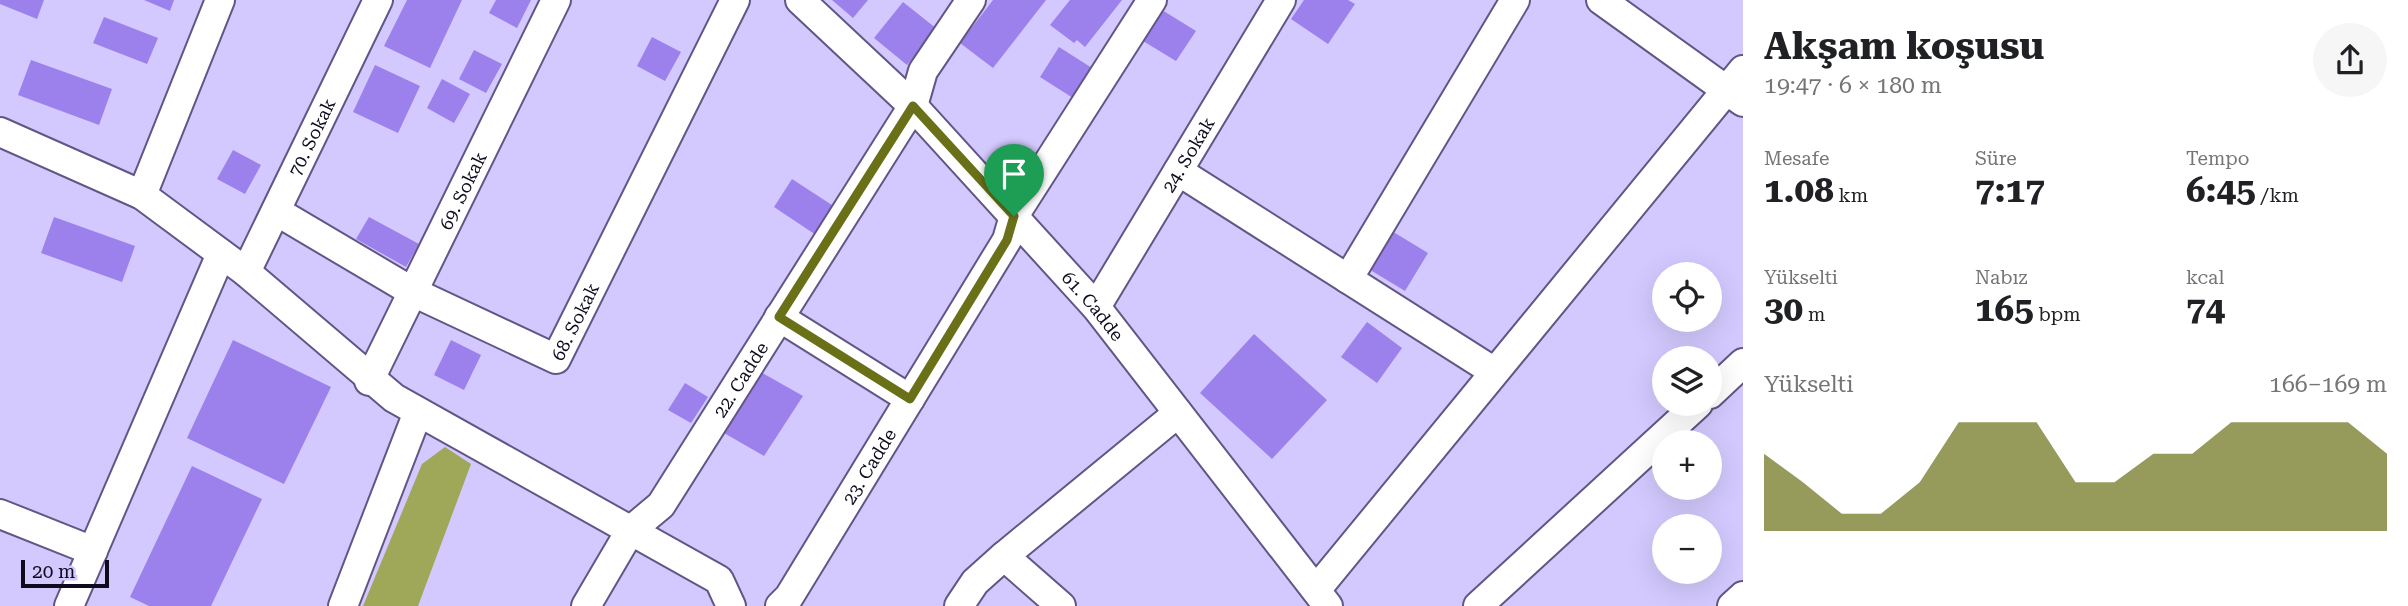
<!DOCTYPE html>
<html lang="tr">
<meta charset="utf-8">
<style>
body{margin:0;font-family:"Roboto Serif",serif;background:#f6f6f6;color:#202124;height:100vh;display:flex;flex-direction:column;font-size:26px;white-space:nowrap}
*{box-sizing:border-box;margin:0}
p{font-size:23px;color:#757577}
.icon{flex:none;width:38px;height:38px;fill:none;stroke:currentColor;stroke-width:2;stroke-linecap:round;stroke-linejoin:round}
.map{position:relative;flex:1;overflow:hidden}
.drawer{display:flex;flex-direction:column;background:#fff;width:665px}
.drawer>*{flex:none}
.buttons{position:absolute;left:1652px;top:262px;display:grid;gap:14px}
.buttons a{display:grid;place-items:center;width:70px;height:70px;border-radius:50%;background:#fff;box-shadow:0 7px 28px #0002;font-size:35px}
.scale{position:absolute;left:21px;bottom:18px;width:88px;box-sizing:border-box;padding-left:7px;border:4px solid #0f0b1d;border-top:0;font-size:19px;line-height:24px;white-space:nowrap;color:#0f0b1d;-webkit-text-stroke:5px #d3c9fe;paint-order:stroke}
.pin{position:absolute;display:grid;place-items:center;width:60px;height:60px;color:#fff;margin:-72px -30px;border-radius:50% 50% 50% 0;rotate:-45deg;box-shadow:0 0 7px #0007}
.pin .icon{rotate:45deg}
.round{display:grid;place-items:center;flex:none;width:74px;height:74px;border-radius:37px;background:#f6f6f6}
.headline{display:flex;align-items:center;justify-content:space-between;height:119px;padding:0 21px}
h1{font-size:38px;font-weight:700;line-height:52px}
.figures{display:grid;grid-template-columns:repeat(3,1fr);gap:10px;height:119px;padding:7px 21px}
.figures div{display:grid;align-content:center}
.figures b{font-size:35px;font-weight:700}
.figures small{font-size:19px;font-weight:400}
.figures p{font-size:19px}
.chart{height:196px;padding:14px 21px}
.chart p{display:flex;justify-content:space-between}
.chart svg{width:100%;height:126px;margin-top:7px;fill:#6a7017;opacity:.7}
main{display:flex;flex:1;min-height:0}
.map>svg:first-child{display:block}
</style>
<main>
<div class="map">
<svg width="1743" height="606" viewBox="0 0 1743 606">
<rect width="100%" height="100%" fill="#d3c9fe"/>
<path fill="#9fa859" d="M 445,447 L 471,464 L 418,606 L 363,606 L 422,464 Z"/>
<path fill="#9c80ec" d="M 0,0 L 44,0 L 37,19 L 0,4 Z
M 144,0 L 174,0 L 170,11 Z
M 407,0 L 462,0 L 430,68 L 384,46 Z
M 496,0 L 531,0 L 517,28 L 489,13 Z
M 832,0 L 868,0 L 853,18 Z
M 993,0 L 1046,0 L 993,68 L 960,43 Z
M 1070,0 L 1122,0 L 1085,47 L 1077,40 L 1074,43 L 1050,25 Z
M 1304,0 L 1348,0 L 1355,4 L 1328,44 L 1291,19 Z
M 903,2 L 937,29 L 907,65 L 874,38 Z
M 1162,10 L 1196,31 L 1176,61 L 1143,41 Z
M 104,17 L 158,38 L 147,64 L 93,43 Z
M 652,37 L 681,52 L 665,81 L 637,66 Z
M 1059,47 L 1092,68 L 1073,98 L 1040,77 Z
M 474,50 L 502,64 L 486,93 L 459,79 Z
M 31,60 L 112,89 L 99,125 L 18,95 Z
M 375,65 L 420,86 L 398,133 L 353,112 Z
M 442,79 L 470,94 L 454,123 L 427,108 Z
M 233,150 L 261,165 L 245,194 L 217,179 Z
M 792,179 L 835,207 L 816,235 L 774,207 Z
M 54,217 L 135,246 L 122,282 L 41,253 Z
M 369,217 L 419,244 L 406,267 L 356,239 Z
M 1390,230 L 1428,253 L 1405,291 L 1367,268 Z
M 1367,322 L 1402,348 L 1377,383 L 1341,357 Z
M 1254,334 L 1327,400 L 1272,459 L 1200,393 Z
M 233,340 L 331,387 L 284,484 L 187,438 Z
M 451,340 L 481,355 L 464,390 L 434,375 Z
M 759,371 L 803,396 L 764,456 L 724,433 Z
M 685,383 L 708,397 L 691,423 L 668,410 Z
M 192,466 L 262,499 L 211,606 L 149,606 L 130,597 Z"/>
<g fill="none" stroke-linecap="round" stroke-linejoin="round">
<g stroke="#615685" stroke-width="32">
<g id="minor">
<path id="s1" d="M 800,0 L 913,106 L 1096,307 L 1328,606"/>
<path d="M 1601,0 L 1743,102"/>
<path d="M 0,132 L 142,195 L 246,272 L 394,398 L 719,580 L 731,606"/>
<path d="M 1178,171 L 1493,371"/>
<path d="M 142,195 L 220,0"/>
<path id="s2" d="M 276,211 L 413,292 L 556,359 L 735,0"/>
<path id="s3" d="M 246,272 L 378,0"/>
<path d="M 1348,279 L 1515,0"/>
<path id="s4" d="M 1096,307 L 1281,0"/>
<path d="M 779,317 L 910,399"/>
<path id="s5" d="M 369,381 L 556,0"/>
<path d="M 1710,394 L 1743,363"/>
<path d="M 0,514 L 93,551"/>
<path d="M 1004,556 L 1178,413"/>
<path d="M 1316,590 L 1743,70"/>
<path d="M 69,606 L 221,254"/>
<path d="M 343,606 L 418,412"/>
<path id="s6" d="M 586,606 L 630,531 L 661,505 L 913,106 L 923,71 L 971,0"/>
<path id="s7" d="M 780,606 L 789,597 L 1007,240 L 1014,216 L 1152,0"/>
<path d="M 959,606 L 975,582 L 1004,556 L 1061,606"/>
<path d="M 1478,606 L 1698,404"/>
<path d="M 1732,606 L 1743,596"/>
</g>
</g>
<use href="#minor" stroke="#fff" stroke-width="28"/>
</g>
<g fill="none" stroke-linecap="round" stroke-linejoin="round">
<g stroke="#fff" stroke-width="14">
<path id="route" d="M 913,106 L 1014,216 L 1007,240 L 910,399 L 779,317 Z"/>
</g>
<use href="#route" stroke="#6a7017" stroke-width="9"/>
</g>
<g text-anchor="middle" dominant-baseline="central" stroke-width="6" stroke-linejoin="round" paint-order="stroke">
<g font-size="18" fill="#0f0b1d" stroke="#d3c9fe">
<text stroke="none"><textPath href="#s3" startOffset="150">70. Sokak</textPath></text>
<text stroke="none"><textPath href="#s4" startOffset="178">24. Sokak</textPath></text>
<text stroke="none"><textPath href="#s5" startOffset="212">69. Sokak</textPath></text>
<text stroke="none"><textPath href="#s1" startOffset="424">61. Cadde</textPath></text>
<text stroke="none"><textPath href="#s2" startOffset="359">68. Sokak</textPath></text>
<text stroke="none"><textPath href="#s6" startOffset="276">22. Cadde</textPath></text>
<text stroke="none"><textPath href="#s7" startOffset="166">23. Cadde</textPath></text>
</g>
</g>
</svg>
<div class="buttons">
<a><svg class="icon" aria-label="locate" viewBox="0 0 24 24"><circle cx="12" cy="12" r="6"/><path d="M12 2v4M12 18v4M2 12h4M18 12h4"/></svg></a>
<a><svg class="icon" aria-label="layers" viewBox="0 0 24 24"><path d="M12 4l9 5-9 5-9-5zM3 14l9 5 9-5"/></svg></a>
<a>+</a>
<a>−</a>
</div>
<div class="scale">20 m</div>
<div class="pin" style="left:1014px;top:216px;background:#1e9e55"><svg class="icon" aria-label="arrive" viewBox="0 0 24 24"><path d="M6 21V4h12l-3 4 3 4H6"/></svg></div>
</div>
<section class="drawer">
<div class="headline"><div><h1>Akşam koşusu</h1><p>19:47 · 6 × 180 m</p></div><a class="round"><svg class="icon" aria-label="share" viewBox="0 0 24 24"><path d="M12 15V3M7 8l5-5 5 5M5 13v7h14v-7"/></svg></a></div>
<div class="figures">
<div><p>Mesafe</p><b>1.08<small> km</small></b></div>
<div><p>Süre</p><b>7:17</b></div>
<div><p>Tempo</p><b>6:45<small> /km</small></b></div>
</div>
<div class="figures">
<div><p>Yükselti</p><b>30<small> m</small></b></div>
<div><p>Nabız</p><b>165<small> bpm</small></b></div>
<div><p>kcal</p><b>74</b></div>
</div>
<div class="chart"><p><span>Yükselti</span>166–169 m</p>
<svg viewBox="0 0 160 44" preserveAspectRatio="none"><path d="M0 44V17L10 27L20 38L30 38L40 27L50 6L60 6L70 6L80 27L90 27L100 17L110 17L120 6L130 6L140 6L150 6L160 17V44z"/></svg>
</div>
</section>
</main>
